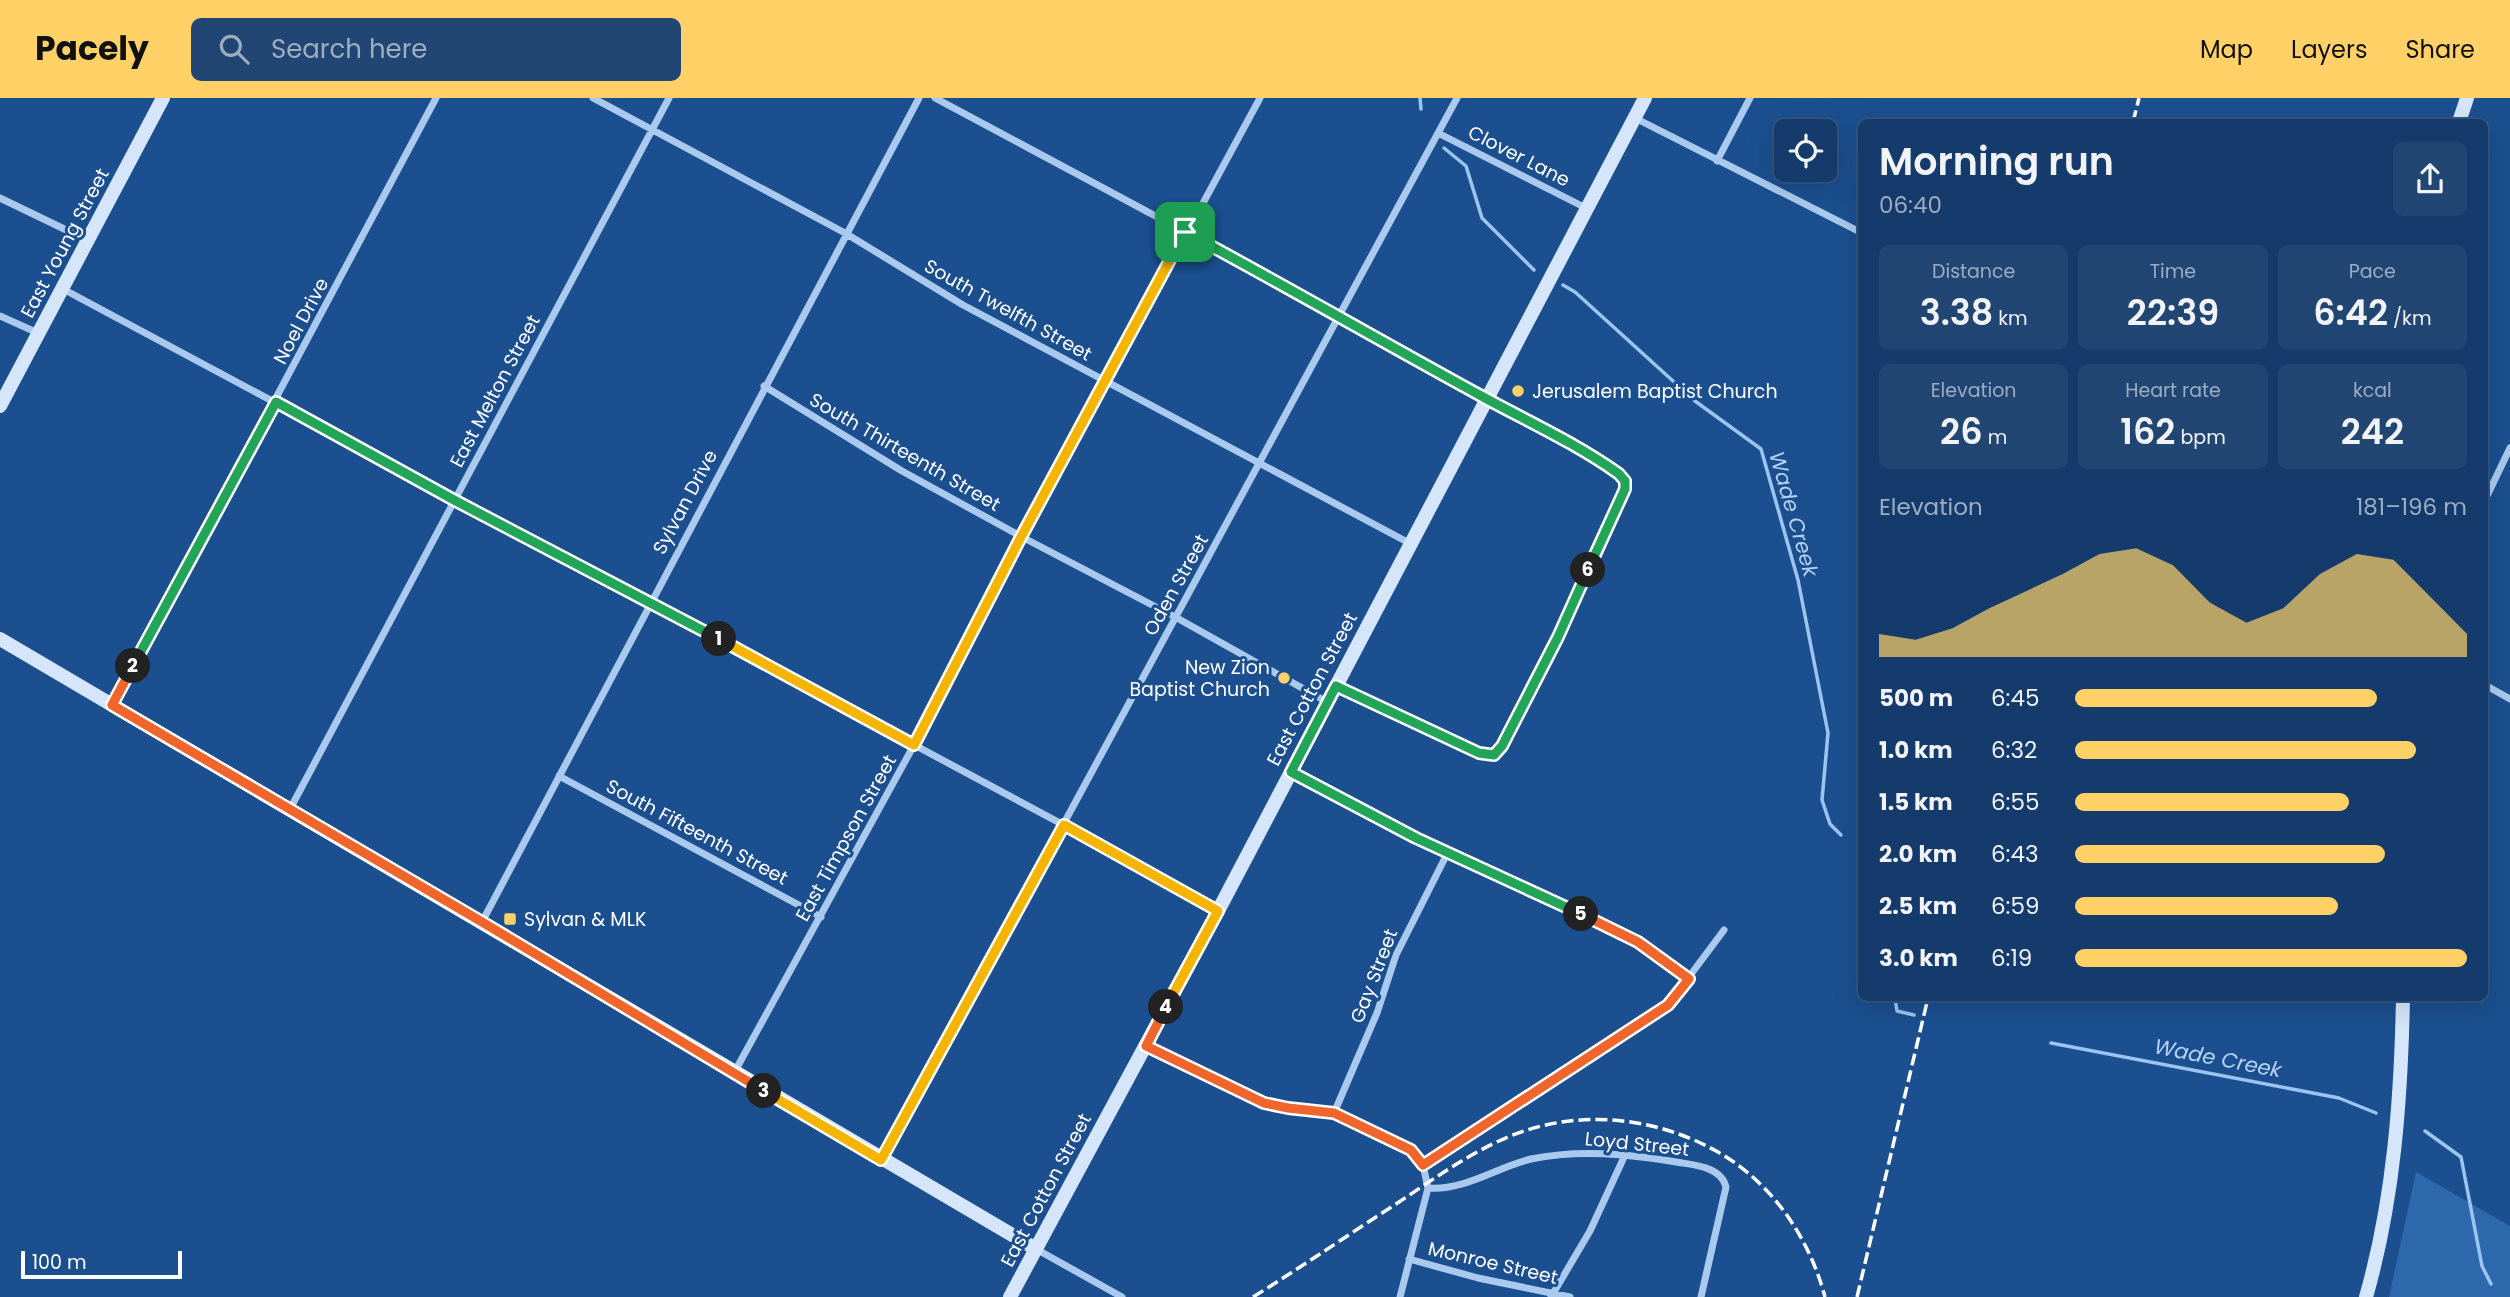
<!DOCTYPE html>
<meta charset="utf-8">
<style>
body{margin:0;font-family:Poppins,sans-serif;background:#214673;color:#f1f3f6;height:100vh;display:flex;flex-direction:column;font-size:26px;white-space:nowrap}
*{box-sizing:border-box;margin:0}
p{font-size:23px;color:#9dadc1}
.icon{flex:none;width:38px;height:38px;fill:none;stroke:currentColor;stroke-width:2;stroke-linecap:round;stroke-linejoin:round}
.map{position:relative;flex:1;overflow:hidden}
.details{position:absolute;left:1858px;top:21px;width:630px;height:882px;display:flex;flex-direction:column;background:#143b6b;border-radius:10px;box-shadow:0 7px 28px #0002,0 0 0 2px #33557e}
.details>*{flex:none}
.buttons{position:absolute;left:1774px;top:21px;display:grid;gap:14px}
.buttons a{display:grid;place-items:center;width:63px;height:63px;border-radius:10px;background:#143b6b;box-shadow:0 7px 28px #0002,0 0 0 2px #33557e;font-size:35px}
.scale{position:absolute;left:21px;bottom:18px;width:161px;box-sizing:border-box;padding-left:7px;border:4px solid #fff;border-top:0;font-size:19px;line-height:24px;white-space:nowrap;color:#fff;-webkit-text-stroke:5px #1b4f8f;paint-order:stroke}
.pin{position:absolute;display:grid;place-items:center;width:60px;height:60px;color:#fff;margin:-30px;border-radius:14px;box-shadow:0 4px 10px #0006}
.km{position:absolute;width:35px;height:35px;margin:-18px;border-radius:50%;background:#222;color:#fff;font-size:19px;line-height:35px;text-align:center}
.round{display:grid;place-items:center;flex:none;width:74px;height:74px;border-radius:10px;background:#214673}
.headline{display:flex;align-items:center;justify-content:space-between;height:119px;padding:0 21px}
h1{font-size:38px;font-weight:600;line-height:52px}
.metrics{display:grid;grid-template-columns:repeat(3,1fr);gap:10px;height:119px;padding:7px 21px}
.metrics div{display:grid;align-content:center;border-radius:10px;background:#214673;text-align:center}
.metrics b{font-size:35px;font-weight:600}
.metrics small{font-size:19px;font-weight:400}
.metrics p{font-size:19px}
.chart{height:196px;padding:14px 21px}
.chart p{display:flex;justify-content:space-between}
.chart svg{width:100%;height:126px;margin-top:7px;fill:#ffd166;opacity:.7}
ul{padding:0 21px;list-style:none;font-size:23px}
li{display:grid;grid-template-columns:112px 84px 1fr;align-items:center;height:52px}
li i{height:18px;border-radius:9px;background:#ffd166}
header{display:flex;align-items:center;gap:42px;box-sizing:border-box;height:98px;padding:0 35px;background:#ffd166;color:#111}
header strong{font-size:33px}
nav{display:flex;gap:38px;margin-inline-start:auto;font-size:24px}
.search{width:490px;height:63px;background:#214673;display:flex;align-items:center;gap:18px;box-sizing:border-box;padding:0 24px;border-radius:10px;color:#9dadc1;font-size:26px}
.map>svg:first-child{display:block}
</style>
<header>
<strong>Pacely</strong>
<div class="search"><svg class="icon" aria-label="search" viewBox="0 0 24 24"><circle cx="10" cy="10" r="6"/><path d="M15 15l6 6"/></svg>Search here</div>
<nav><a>Map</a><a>Layers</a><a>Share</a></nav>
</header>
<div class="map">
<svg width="2510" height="1199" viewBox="0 0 2510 1199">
<rect width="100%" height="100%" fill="#1b4f8f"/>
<path fill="#2e69ad" d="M 2416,1074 L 2510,1128 L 2510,1199 L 2389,1199 Z"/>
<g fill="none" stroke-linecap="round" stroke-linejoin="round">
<path stroke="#9cc4f0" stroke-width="3.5" d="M 1420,0 L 1421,11
M 1444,50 L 1466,68 L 1482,120 L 1534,172
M 1563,187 L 1575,194 L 1695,303 L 1761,351 L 1798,482 L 1828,635 L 1822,702 L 1830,726 L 1841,737
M 1895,900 L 1897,913 L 1914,917
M 2051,945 L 2339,1000 L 2376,1015
M 2425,1033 L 2461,1059 L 2482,1168 L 2491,1186"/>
<path stroke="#a9c9ee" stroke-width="7" d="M 593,0 L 845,135 L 963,207 L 1411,446
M 935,0 C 1103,90 1272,179 1438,273 C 1495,306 1572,336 1622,378 L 1625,385 L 1624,395 L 1558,539 L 1496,655 L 1489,658 L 1479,655 L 1336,588
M 1635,20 L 1862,135
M 1438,35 L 1586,110
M 1717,63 L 1750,0
M 0,100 L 87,142
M 63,191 L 1159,778 L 1218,813
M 0,218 L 38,235
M 764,288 L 902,373 L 1022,439 L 1177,520 L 1327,604
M 2485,402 L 2510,350
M 2485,587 L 2510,601
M 112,607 L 436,0
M 1291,674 L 1416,740 L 1631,840 L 1689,881
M 559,678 L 821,819
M 289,713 L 669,0
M 482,824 L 919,0
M 1146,948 L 1253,1001 L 1288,1010 L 1334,1015 L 1370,1031 L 1416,1056 L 1423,1067 L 1428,1090 L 1400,1199
M 734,975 L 914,647 L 1022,439 L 1260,0
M 1334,1015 L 1377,915 L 1396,857 L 1448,754
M 882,1061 L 1457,0
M 1423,1067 L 1607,949 L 1668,907 L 1724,832
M 1428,1090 C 1464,1093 1497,1069 1531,1061 C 1580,1051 1627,1056 1676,1064 C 1693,1067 1721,1068 1726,1089 L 1701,1199
M 1036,1151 L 1122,1199
M 1409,1161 L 1478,1180 L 1570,1199
M 1551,1199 L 1590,1133 L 1625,1057"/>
<path stroke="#d6e6fa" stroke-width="14" d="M 2459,24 L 2467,0
M 0,308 L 163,0
M 0,541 L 1036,1151
M 1010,1199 L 1218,813 L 1645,0
M 2366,1199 C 2394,1101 2401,1001 2403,900"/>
<path stroke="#fff" stroke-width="3.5" stroke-dasharray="12 5" stroke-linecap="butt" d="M 2133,24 L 2139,0
M 1253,1199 C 1303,1168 1351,1135 1399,1104 C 1432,1082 1464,1059 1499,1043 C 1569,1010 1651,1016 1718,1054 C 1772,1085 1809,1139 1825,1199
M 1857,1199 L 1928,900"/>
</g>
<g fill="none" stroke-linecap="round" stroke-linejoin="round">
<g stroke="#fff" stroke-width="14">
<path id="split-1" d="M 719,541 L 914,647 L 1021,439 L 1185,134"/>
</g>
<g stroke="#fff" stroke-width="14">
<path id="split-2" d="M 133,568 L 276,304 L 454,402 L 719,541"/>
</g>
<g stroke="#fff" stroke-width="14">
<path id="split-3" d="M 133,568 L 112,607 L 482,824 L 764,993"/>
</g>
<g stroke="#fff" stroke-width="14">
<path id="split-4" d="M 764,993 L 881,1062 L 1064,727 L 1218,813 L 1166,909"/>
</g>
<g stroke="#fff" stroke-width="14">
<path id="split-5" d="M 1166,909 L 1146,948 L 1264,1005 L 1288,1010 L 1334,1015 L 1411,1052 L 1423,1067 L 1668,907 L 1689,881 L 1638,844 L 1581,816"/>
</g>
<g stroke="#fff" stroke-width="14">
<path id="split-6" d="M 1581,816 L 1416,740 L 1291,674 L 1336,588 L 1479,655 L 1494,657 L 1502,648 L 1558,539 L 1588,472"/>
</g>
<g stroke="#fff" stroke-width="14">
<path id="split-7" d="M 1185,134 C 1286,188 1384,245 1485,300 C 1531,325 1577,346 1619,376 L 1625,383 L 1625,391 L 1588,472"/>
</g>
<use href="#split-1" stroke="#f5b400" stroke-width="9"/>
<use href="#split-2" stroke="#22a559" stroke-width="9"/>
<use href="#split-3" stroke="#f0652b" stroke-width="9"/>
<use href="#split-4" stroke="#f5b400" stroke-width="9"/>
<use href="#split-5" stroke="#f0652b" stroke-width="9"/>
<use href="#split-6" stroke="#22a559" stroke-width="9"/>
<use href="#split-7" stroke="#22a559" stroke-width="9"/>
</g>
<g fill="#ffd166" stroke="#1b4f8f" stroke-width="2.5">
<circle cx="1518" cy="293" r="7"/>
<circle cx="1284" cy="580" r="7"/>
<rect x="503" y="814" width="14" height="14" rx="3.5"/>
</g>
<g text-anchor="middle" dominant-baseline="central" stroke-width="6" stroke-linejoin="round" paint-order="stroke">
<g font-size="19" fill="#fff" stroke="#1b4f8f">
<text transform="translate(1519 58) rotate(27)">Clover Lane</text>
<text transform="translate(65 145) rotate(-62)">East Young Street</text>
<text transform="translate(1008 212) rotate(29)">South Twelfth Street</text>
<text transform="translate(301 223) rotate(-62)">Noel Drive</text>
<text transform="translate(495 293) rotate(-62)">East Melton Street</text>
<text transform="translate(905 354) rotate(30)">South Thirteenth Street</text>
<text transform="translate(685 404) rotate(-62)">Sylvan Drive</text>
<text transform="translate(1176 487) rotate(-61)">Oden Street</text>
<text transform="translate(1312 591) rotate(-62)">East Cotton Street</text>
<text transform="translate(697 734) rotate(28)">South Fifteenth Street</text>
<text transform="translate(846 740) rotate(-61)">East Timpson Street</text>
<text transform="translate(1374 878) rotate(-69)">Gay Street</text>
<text transform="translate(1637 1046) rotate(6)">Loyd Street</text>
<text transform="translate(1046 1092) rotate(-62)">East Cotton Street</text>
<text transform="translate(1493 1165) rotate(13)">Monroe Street</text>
</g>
<g font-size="19" fill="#fff" stroke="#1b4f8f" text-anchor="start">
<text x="1532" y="293">Jerusalem Baptist Church</text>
<text x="1270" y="569" text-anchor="end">New Zion<tspan x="1270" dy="22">Baptist Church</tspan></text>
<text x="524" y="821">Sylvan &amp; MLK</text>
</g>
<g font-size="21" font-style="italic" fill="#b5d3f5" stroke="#1b4f8f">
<text transform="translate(1794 416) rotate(74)">Wade Creek</text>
<text transform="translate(2218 960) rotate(11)">Wade Creek</text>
</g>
</g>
</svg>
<div class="buttons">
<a><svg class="icon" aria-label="locate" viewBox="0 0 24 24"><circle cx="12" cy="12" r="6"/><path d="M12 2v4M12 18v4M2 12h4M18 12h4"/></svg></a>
</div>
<div class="scale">100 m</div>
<div class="pin" style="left:1185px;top:134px;background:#1e9e55"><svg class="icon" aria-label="arrive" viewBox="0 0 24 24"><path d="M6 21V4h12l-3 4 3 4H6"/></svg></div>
<b class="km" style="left:719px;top:541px">1</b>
<b class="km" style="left:133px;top:568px">2</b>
<b class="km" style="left:764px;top:993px">3</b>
<b class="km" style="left:1166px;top:909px">4</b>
<b class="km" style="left:1581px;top:816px">5</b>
<b class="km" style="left:1588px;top:472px">6</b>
<section class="details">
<div class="headline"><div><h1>Morning run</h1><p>06:40</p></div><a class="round"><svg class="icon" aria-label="share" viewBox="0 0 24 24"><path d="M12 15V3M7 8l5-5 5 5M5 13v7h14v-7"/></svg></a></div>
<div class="metrics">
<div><p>Distance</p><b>3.38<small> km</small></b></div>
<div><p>Time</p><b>22:39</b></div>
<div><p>Pace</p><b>6:42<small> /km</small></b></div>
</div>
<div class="metrics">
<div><p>Elevation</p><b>26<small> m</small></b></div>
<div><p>Heart rate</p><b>162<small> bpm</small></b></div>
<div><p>kcal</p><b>242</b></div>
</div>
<div class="chart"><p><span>Elevation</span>181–196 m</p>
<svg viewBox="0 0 160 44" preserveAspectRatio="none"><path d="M0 44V36L10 38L20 34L30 27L40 21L50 15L60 8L70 6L80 12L90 25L100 32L110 27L120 15L130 8L140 10L150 23L160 36V44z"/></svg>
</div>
<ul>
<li><b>500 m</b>6:45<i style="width:77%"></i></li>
<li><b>1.0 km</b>6:32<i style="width:87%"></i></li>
<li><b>1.5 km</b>6:55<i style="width:70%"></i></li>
<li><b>2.0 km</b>6:43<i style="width:79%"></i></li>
<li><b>2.5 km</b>6:59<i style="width:67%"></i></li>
<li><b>3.0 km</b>6:19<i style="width:100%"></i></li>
</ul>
</section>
</div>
